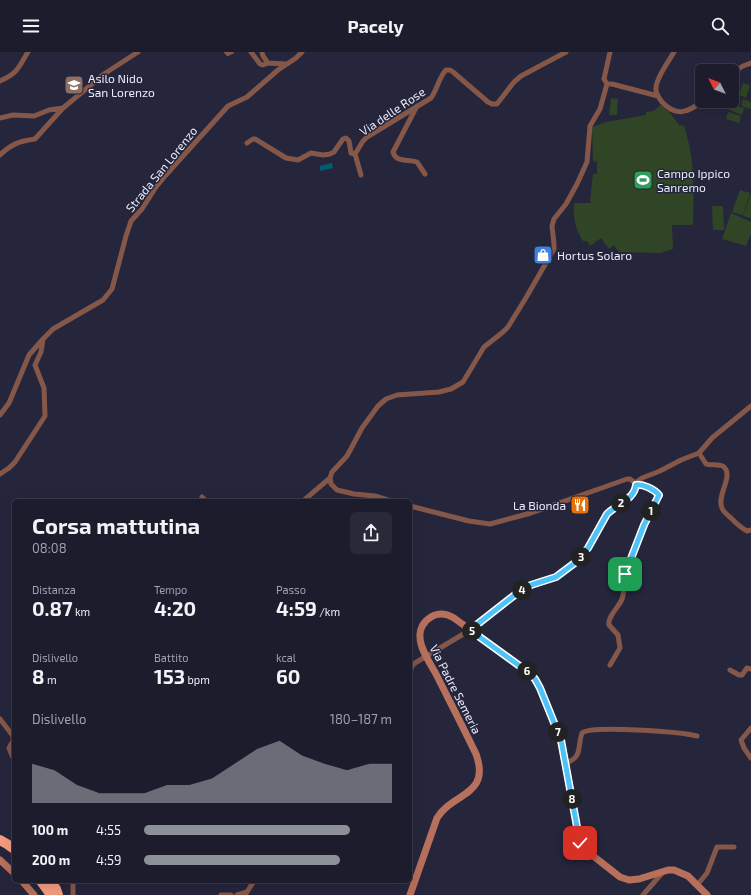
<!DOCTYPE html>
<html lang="it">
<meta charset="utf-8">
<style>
body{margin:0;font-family:"Exo 2",sans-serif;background:#292939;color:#f1f3f6;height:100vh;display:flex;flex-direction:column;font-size:15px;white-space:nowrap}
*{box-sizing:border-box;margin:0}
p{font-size:13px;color:#a0a1aa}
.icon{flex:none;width:22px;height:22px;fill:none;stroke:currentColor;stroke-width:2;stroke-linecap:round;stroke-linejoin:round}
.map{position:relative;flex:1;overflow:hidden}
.side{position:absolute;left:12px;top:447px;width:400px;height:384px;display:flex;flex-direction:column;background:#1c1c2d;border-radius:6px;box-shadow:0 4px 16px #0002,0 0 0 1px #3a3a49}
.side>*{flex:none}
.needle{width:26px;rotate:312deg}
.tools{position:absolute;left:695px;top:12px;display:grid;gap:8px}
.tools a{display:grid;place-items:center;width:44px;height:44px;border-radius:6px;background:#1c1c2d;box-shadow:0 4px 16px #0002,0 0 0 1px #3a3a49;font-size:20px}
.pin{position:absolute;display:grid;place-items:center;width:34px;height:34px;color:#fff;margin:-17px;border-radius:8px;box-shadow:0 2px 6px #0006}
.km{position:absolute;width:20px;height:20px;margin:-10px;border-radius:50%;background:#222;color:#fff;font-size:11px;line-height:20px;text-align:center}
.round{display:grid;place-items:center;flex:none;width:42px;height:42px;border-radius:6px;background:#292939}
.summary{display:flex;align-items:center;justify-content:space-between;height:68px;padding:0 20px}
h1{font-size:22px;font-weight:700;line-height:30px}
.stats{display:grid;grid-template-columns:repeat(3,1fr);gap:6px;height:68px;padding:4px 20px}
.stats div{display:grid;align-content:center}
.stats b{font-size:20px;font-weight:700}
.stats small{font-size:11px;font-weight:400}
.stats p{font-size:11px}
.chart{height:112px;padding:8px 20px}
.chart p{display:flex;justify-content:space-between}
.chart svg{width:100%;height:72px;margin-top:4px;fill:#8c9099;opacity:.7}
ul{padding:0 20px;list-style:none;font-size:13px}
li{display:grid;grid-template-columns:64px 48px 1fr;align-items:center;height:30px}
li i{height:10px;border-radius:5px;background:#8c9099}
header{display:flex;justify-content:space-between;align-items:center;height:52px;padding:0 20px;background:#1c1c2d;font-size:18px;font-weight:700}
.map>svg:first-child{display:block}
</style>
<header><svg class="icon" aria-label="menu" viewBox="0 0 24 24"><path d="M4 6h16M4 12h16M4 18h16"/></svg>Pacely<svg class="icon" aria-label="search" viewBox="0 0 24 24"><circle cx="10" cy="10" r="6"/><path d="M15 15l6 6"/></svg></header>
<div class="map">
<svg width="751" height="843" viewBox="0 0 751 843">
<rect width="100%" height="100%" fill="#25253c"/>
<path fill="#304526" d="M 743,31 L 750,33 L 746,46 L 739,43 Z
M 611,46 L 618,47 L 617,63 L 609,63 Z
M 743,47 L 751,50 L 751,57 L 741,54 Z
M 731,52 L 744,56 L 742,63 L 729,58 Z
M 661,53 L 670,61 L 679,73 L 684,74 C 695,106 694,138 693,172 L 691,173 L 672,173 L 673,197 L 660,201 L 619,200 L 614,193 L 609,197 L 601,186 L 590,194 L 587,189 L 583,189 C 575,176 573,166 574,151 L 592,151 L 590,149 L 593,122 L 597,122 L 597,110 L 593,109 L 592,75 L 606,70 L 646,63 L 646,60 L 653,59 Z
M 728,60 L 741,64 L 739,71 L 726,67 Z
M 740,138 L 750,141 L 743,163 L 732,160 Z
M 751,141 L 751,166 L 743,164 Z
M 712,154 L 723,154 L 724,178 L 713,178 Z
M 731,161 L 751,170 L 751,181 L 746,194 L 722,187 Z"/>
<path fill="#005d72" d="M 332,111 L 333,116 L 320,119 L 320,114 Z"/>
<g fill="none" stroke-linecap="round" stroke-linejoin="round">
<path stroke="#845749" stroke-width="4" d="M 226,0 L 228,2 L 232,0"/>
<path stroke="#845749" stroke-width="5" d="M 251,0 L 260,12 L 263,13 L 268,11 L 286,12
M 262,0 L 263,4 L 268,11
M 674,0 C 669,9 656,26 656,36 C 655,41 659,46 662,50 C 676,65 688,61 702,49
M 732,21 L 743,14 L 751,11
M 0,29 C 18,21 18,16 28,0
M 607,32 L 604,27 L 610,0
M 417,54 L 393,100 C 396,111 408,107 417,110 L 425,122
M 0,66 L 13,63 L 34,64 L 49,58 L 63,56 L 104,22 L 138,0
M 247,91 L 253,87 L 255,87 L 286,106 L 298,108 L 311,101 L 323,103 L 330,102 L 334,100 L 343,87 L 346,86 L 349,89 L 351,101 L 355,102 L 363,89 L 367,85 L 431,46 C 437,38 439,25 446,18 L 450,18 L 453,20 L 488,50 L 492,52 L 497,52 L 514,30 L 521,24 L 566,0
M 355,102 L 361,123
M 0,103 C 11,92 20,89 35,87 L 63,56
M 0,363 L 9,351 L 29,303 L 43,287 L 53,277 L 103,248 L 112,237 L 126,184 L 131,169 L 142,157 L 156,135 L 165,124 L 228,54 L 247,45 L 278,18 L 296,6 L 302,0
M 699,401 L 706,412 C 711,414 720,411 724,415 C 734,424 716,444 722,456 C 723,460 729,464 732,467 C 737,472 741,476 747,479 L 751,478
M 0,422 L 9,416 L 15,410 L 45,364 L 44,336 L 35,313 L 41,300 L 43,287
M 635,431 L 642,426 L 660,419 L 681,408 L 699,401 L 712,386 L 751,354
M 202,445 L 206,449
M 303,449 L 330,426
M 391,449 L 375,444 L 354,442 L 337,438 L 331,432 L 330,426 L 332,420 L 347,404 L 362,376 L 378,354 L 386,347 L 397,343 L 439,340 L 451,337 L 463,330 L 484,295 L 503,280 L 508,275 L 527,244 L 554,197 L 554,192 L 552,174 L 554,167 L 566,152 L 577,132 L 587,110 L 590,74 L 600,57 L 607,32 L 612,32 L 658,44
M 410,454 L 469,469 L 490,472 L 531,461 L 627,427 L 630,427 L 635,431
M 610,613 L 620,596 L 618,583 L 609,573 C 607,565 619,555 622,547 C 625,539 623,530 625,522 C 632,495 646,468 659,443 C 654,437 643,433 636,433
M 730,618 L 739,623 L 742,623 L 747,616 L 751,617
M 410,620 L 412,614 L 415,611 L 470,578 L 524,537 L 531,533 L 556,525 L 565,519 L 577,510 L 588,496 L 607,462 C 616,453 639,445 635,431
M 0,667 L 13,684 L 13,689 L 9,696 L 14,708
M 751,676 L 741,688 L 744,696 L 751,706
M 566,711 C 583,705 577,695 582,681 C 591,673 682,680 697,684
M 73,829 L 73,843
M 698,832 L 707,821 L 717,795 L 734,795
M 221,843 L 231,843
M 237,843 L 247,840
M 245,843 L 254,829
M 643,843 L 663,820"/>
<path stroke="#b7705b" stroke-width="7" d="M 0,808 L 14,821
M 22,829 L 34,843
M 410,843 L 437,766 C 453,740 491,744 476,702 C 463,675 449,648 436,622 C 430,611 420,597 420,585 C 419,577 424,569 431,565 C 439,560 447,562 454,566 L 528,620 L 535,627 L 540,636 L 561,689 L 580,791 L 583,796 L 620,825 L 629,828 L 639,827 L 668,818 L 674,818 L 688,824 L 707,843"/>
<path stroke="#f59c82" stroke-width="10" d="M 0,788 L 7,792 L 14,797
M 41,829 L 51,843
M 50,829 L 56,837 L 58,843"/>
</g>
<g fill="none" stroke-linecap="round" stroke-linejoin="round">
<g stroke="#fff" stroke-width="8">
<path id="route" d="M 580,791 L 561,688 L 540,636 L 535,627 L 528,620 L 470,578 L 516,542 L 531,533 L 556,525 L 576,510 L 588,496 L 607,462 C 617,452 634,448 636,433 C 643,432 654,437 659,443 L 644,473 L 625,522"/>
</g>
<use href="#route" stroke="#4fc3f7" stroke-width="5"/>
</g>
<defs>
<g id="school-square" transform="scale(1)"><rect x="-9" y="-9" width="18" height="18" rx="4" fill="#8d6e63" stroke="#25253c"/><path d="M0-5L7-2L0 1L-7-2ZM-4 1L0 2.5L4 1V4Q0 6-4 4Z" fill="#fff"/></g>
<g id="stadium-square" transform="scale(1)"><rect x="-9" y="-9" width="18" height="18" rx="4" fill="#2e9e5b" stroke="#25253c"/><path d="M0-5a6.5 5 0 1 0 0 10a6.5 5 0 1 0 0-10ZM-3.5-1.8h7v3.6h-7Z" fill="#fff"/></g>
<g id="shop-square" transform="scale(1)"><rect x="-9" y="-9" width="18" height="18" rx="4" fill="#3f7fe0" stroke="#25253c"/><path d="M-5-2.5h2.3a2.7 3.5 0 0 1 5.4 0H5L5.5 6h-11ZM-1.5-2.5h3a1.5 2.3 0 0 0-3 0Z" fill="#fff"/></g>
<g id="restaurant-square" transform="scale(1)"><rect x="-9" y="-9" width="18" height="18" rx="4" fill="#e8710a" stroke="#25253c"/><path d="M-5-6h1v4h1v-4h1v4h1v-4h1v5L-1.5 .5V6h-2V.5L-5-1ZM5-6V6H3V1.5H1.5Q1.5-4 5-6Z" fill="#fff"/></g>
</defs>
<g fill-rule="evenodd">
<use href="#school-square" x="74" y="33"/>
<use href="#stadium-square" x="643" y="128"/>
<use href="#shop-square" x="543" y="203"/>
<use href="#restaurant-square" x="580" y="453"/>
</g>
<g text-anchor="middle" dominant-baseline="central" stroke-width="3" stroke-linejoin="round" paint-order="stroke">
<g font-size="12" fill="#eaebfb" stroke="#25253c" text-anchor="start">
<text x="88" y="26">Asilo Nido<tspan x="88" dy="14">San Lorenzo</tspan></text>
<text x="657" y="121">Campo Ippico<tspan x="657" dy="14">Sanremo</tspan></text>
<text x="557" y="203">Hortus Solaro</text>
<text x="566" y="453" text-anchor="end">La Bionda</text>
</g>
<g font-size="12" fill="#eaebfb" stroke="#25253c">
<text transform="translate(392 59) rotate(-34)">Via delle Rose</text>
<text transform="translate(161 117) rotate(-51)">Strada San Lorenzo</text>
<text transform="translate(456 637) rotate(63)">Via Padre Semeria</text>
</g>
</g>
</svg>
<div class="tools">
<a><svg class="needle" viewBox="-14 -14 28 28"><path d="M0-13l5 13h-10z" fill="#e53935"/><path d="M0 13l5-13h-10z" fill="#a0a1aa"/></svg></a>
</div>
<div class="pin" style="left:625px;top:522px;background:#1e9e55"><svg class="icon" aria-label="arrive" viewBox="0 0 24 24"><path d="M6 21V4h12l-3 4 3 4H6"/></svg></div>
<div class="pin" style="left:580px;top:791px;background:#d93025"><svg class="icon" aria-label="check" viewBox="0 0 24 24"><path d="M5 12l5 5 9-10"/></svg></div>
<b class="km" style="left:651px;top:459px">1</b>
<b class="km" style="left:621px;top:451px">2</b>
<b class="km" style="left:581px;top:505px">3</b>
<b class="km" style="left:522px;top:538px">4</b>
<b class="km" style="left:472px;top:579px">5</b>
<b class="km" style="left:527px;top:619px">6</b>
<b class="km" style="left:558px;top:680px">7</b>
<b class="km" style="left:572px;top:747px">8</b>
<section class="side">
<div class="summary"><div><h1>Corsa mattutina</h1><p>08:08</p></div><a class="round"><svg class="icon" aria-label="share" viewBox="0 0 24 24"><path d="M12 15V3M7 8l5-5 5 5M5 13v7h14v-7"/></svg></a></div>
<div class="stats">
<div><p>Distanza</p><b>0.87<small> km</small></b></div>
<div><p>Tempo</p><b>4:20</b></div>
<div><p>Passo</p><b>4:59<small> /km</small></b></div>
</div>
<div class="stats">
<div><p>Dislivello</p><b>8<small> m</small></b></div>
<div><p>Battito</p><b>153<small> bpm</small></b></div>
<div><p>kcal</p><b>60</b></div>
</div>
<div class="chart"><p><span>Dislivello</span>180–187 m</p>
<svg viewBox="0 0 160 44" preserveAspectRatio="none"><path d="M0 44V20L10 24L20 33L30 38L40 38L50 38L60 33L70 33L80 29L90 20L100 11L110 6L120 15L130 20L140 24L150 20L160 20V44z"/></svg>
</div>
<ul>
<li><b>100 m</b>4:55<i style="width:83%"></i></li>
<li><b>200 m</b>4:59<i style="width:79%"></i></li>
</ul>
</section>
</div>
